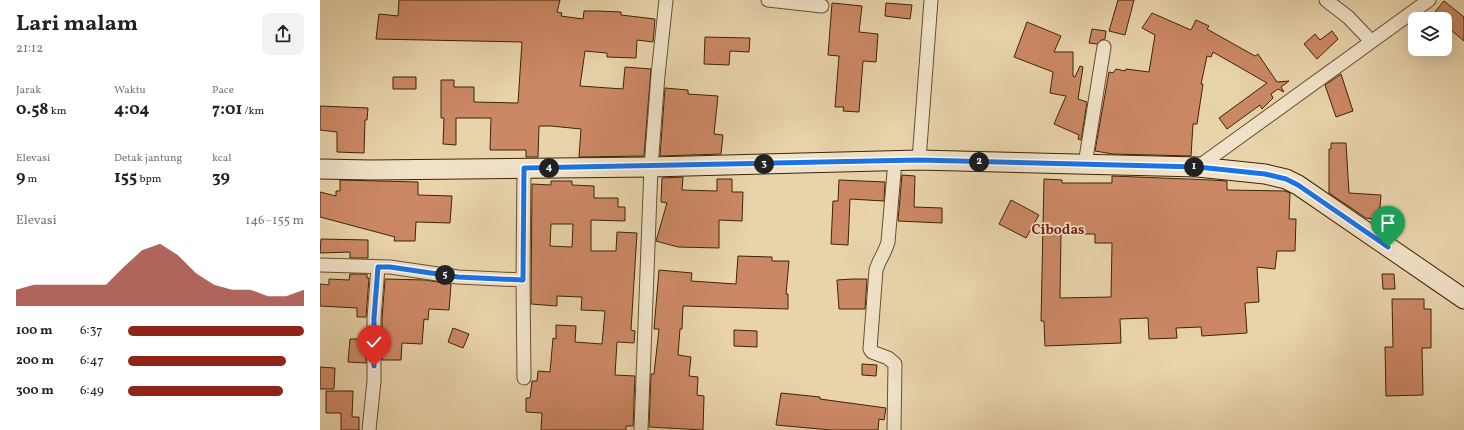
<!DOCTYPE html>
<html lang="id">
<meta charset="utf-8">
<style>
body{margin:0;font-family:Vollkorn,serif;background:#f2f2f2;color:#222;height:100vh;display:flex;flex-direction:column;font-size:15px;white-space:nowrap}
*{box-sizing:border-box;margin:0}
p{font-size:13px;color:#767676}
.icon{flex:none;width:22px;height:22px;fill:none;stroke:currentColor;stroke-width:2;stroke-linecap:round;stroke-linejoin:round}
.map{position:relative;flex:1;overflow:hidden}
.panel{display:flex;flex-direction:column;background:#fff;width:320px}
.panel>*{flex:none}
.fabs{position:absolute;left:1088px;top:12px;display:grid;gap:8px}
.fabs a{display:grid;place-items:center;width:44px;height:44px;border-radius:8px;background:#fff;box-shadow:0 4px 16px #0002;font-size:20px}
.pin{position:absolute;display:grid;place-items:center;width:34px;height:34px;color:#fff;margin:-41px -17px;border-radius:50% 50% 50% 0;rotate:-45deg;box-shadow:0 0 4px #0007}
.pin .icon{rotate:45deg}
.km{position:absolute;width:20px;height:20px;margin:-10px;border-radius:50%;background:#222;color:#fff;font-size:11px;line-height:20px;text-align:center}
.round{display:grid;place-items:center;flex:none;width:42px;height:42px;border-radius:8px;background:#f2f2f2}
.headline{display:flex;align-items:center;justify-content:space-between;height:68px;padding:0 16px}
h1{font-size:22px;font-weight:700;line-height:30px}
.metrics{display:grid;grid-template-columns:repeat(3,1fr);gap:6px;height:68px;padding:4px 16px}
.metrics div{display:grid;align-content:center}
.metrics b{font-size:17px;font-weight:700}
.metrics small{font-size:11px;font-weight:400}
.metrics p{font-size:11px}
.chart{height:112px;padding:8px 16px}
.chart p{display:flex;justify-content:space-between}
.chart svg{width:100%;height:72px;margin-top:4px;fill:#8f2418;opacity:.7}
ul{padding:0 16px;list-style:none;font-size:13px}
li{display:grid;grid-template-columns:64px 48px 1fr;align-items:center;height:30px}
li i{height:10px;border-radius:5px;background:#8f2418}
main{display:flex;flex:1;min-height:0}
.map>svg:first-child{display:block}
</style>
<main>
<section class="panel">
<div class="headline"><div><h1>Lari malam</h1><p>21:12</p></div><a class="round"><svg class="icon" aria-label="share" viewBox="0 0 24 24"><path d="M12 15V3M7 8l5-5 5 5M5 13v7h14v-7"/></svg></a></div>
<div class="metrics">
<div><p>Jarak</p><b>0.58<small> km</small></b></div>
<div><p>Waktu</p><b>4:04</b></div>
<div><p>Pace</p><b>7:01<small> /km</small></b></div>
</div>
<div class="metrics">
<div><p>Elevasi</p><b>9<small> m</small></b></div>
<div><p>Detak jantung</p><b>155<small> bpm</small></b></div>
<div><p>kcal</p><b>39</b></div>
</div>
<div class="chart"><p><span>Elevasi</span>146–155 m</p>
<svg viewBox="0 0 160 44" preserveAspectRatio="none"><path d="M0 44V34L10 31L20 31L30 31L40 31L50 31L60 20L70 10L80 6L90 13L100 24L110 31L120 34L130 34L140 38L150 38L160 34V44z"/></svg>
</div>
<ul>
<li><b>100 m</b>6:37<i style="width:100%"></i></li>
<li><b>200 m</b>6:47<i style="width:90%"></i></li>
<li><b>300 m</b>6:49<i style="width:88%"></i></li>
</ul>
</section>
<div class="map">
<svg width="1144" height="430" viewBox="0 0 1144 430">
<rect width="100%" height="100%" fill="#e8d3ab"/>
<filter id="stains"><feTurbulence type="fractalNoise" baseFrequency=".005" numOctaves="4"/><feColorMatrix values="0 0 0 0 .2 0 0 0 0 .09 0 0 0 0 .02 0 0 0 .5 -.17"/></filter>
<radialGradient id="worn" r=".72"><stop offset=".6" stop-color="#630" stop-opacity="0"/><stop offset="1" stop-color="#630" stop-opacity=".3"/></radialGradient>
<path fill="#cc8865" stroke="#3d2506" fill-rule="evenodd" d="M 79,0 L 240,0 L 237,12 L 242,13 L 241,16 L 263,19 L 264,11 L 277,11 L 301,12 L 301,15 L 335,19 L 333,42 L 317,40 L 316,58 L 287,57 L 287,53 L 265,51 L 260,86 L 303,89 L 305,67 L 331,69 L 324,156 L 259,157 L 261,129 L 231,126 L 219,126 L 218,157 L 206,157 L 206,150 L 170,150 L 171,118 L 136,118 L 136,145 L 123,144 L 124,118 L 121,118 L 121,80 L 134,80 L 134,87 L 154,87 L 154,102 L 198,103 L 202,42 L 56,39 L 59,14 L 78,16 Z
M 798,0 L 814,0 L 805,35 L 789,31 Z
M 1124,1 L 1144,17 L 1144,41 L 1125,25 L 1125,19 L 1109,19 Z
M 512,3 L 542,6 L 539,32 L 558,34 L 556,62 L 543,61 L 539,112 L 523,111 L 524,107 L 515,107 L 519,56 L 508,55 Z
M 566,3 L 592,5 L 590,19 L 565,16 Z
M 832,13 L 871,30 L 876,20 L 889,26 L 887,29 L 935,56 L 938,54 L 957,82 L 969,81 L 961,87 L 964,92 L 958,89 L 951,94 L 953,98 L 942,109 L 940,105 L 907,129 L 899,118 L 947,83 L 893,52 L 891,57 L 887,56 L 881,84 L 883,84 L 877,124 L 873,124 L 871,156 L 793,154 L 775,151 L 789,72 L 793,73 L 796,69 L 805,71 L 806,69 L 829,72 L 835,35 L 822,28 Z
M 707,22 L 741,36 L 734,52 L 753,52 L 753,76 L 755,77 L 760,66 L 763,67 L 758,99 L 767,102 L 761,140 L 758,139 L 759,135 L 734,124 L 746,96 L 730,93 L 733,72 L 694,57 Z
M 772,29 L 786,31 L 785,39 L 781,40 L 777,44 L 769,43 Z
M 1012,31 L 1018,39 L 997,59 L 984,44 L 995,34 L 1000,40 Z
M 385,37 L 430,38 L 429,52 L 410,51 L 409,65 L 384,64 Z
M 1021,74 L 1033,111 L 1016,117 L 1005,85 Z
M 73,77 L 96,77 L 96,89 L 73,89 Z
M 345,88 L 368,90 L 368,94 L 398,96 L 394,134 L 403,135 L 401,154 L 340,156 Z
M 0,106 L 48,108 L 47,120 L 45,120 L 44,153 L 17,152 L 17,132 L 0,130 Z
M 1011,143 L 1026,143 L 1029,193 L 1061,195 L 1059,220 L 1046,218 L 1009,193 L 1009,149 L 1011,149 Z
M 582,175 L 595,176 L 594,207 L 622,208 L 622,223 L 578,221 Z
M 792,176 L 892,180 L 907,181 L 907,190 L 965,191 L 970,193 L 969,219 L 976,219 L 975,251 L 957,251 L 955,269 L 937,267 L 939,302 L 925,303 L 927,333 L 882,336 L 881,327 L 856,328 L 857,338 L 829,339 L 828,318 L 800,319 L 801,343 L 725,346 L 724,321 L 721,321 L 724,179 L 742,180 L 742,183 L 792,183 ZM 741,234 L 775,234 L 775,243 L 792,243 L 791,297 L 740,298 Z
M 363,177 L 362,190 L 397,191 L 397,179 L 412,179 L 412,192 L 423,192 L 422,221 L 399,220 L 399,248 L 358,247 L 336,241 L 347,203 L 341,202 L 342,178 Z
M 20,180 L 98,182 L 98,195 L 132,196 L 130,223 L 96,222 L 95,241 L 74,241 L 75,237 L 0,217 L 0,192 L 16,196 L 16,191 L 20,191 Z
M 519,180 L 565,182 L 564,201 L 530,199 L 528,245 L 511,244 L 513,201 L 518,201 Z
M 231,181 L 252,181 L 252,185 L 274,186 L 274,198 L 298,198 L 298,207 L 305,207 L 305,221 L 271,220 L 271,251 L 296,251 L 297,232 L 317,233 L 311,330 L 315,331 L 314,343 L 297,342 L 295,375 L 315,376 L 313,426 L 306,426 L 306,430 L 221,430 L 222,413 L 206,412 L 206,398 L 210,398 L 212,381 L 217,381 L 218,371 L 230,372 L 233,338 L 236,339 L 236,325 L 256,326 L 255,342 L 282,344 L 285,311 L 261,310 L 262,297 L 237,296 L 237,306 L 211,304 L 212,184 L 231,185 ZM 231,224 L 253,224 L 252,247 L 230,246 Z
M 691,200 L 719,215 L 706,238 L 679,224 Z
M 1,239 L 48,240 L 48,258 L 30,258 L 30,252 L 0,253 Z
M 418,256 L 452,257 L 452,261 L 469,261 L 466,294 L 468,294 L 468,309 L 363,306 L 362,329 L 360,329 L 358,355 L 371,357 L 369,376 L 378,377 L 377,395 L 384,396 L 383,430 L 329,427 L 331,374 L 334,374 L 339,329 L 334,329 L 339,270 L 372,273 L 371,281 L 416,284 Z
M 30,274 L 47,274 L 47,278 L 49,278 L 46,317 L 37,317 L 37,308 L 0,306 L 0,284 L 9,285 L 9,279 L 29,280 Z
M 1062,274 L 1074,274 L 1075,289 L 1063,289 Z
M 65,279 L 105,280 L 131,284 L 129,310 L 109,309 L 108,320 L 104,319 L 102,344 L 82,343 L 81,360 L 62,360 L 62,318 Z
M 532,279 L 547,279 L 545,309 L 519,309 L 517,280 Z
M 1072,299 L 1104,299 L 1104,309 L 1111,309 L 1111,348 L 1102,348 L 1103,395 L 1066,396 L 1065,347 L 1073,347 Z
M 133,328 L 149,334 L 143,348 L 128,342 Z
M 414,330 L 437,331 L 437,347 L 414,346 Z
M 30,339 L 46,339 L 46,363 L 28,362 Z
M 542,364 L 557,365 L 556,376 L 542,375 Z
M 0,367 L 15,368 L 14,389 L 0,389 Z
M 6,391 L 33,391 L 32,417 L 39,417 L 39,430 L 21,430 L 21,413 L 6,413 Z
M 461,393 L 500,397 L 500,399 L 566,408 L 564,420 L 559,419 L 558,430 L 511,430 L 456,425 Z"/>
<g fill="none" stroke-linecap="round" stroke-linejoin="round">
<g stroke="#68502f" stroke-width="15">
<path id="street" d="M 448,0 L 502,6
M 1006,0 L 1028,17 L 1051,41
M 599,160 L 611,0
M 765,164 L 784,47
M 878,167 L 1109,0
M 0,265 L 70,267 L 138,277 L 203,280 L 204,168
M 203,280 L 204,378
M 49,430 L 54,381 L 54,318 L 58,267
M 321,430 L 331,167 L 338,75 L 346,0
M 574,430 L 575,364 L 568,358 L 552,352 L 550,349 L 556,270 C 559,260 565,253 568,242 L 575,161"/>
</g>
<g stroke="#3d2506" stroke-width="21">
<path id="secondary" d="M 0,169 L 51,170 L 331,167 L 599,160 L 878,167 L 945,174 L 966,179 L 978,185 L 1144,299"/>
</g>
<use href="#street" stroke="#f0e2c8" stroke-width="13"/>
<use href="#secondary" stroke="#f0e2c8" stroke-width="19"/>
</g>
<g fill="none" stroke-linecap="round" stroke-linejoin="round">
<g stroke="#fff" stroke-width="8">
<path id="route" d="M 54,366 L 54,318 L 58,267 L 70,267 L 138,277 L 203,280 L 204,168 L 599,160 L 878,167 L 945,174 L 966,179 L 978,185 L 1068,247"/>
</g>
<use href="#route" stroke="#1a73e8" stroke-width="5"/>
</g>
<g text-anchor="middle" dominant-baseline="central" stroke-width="3.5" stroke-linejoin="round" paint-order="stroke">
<g font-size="14" font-weight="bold" fill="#7a1f14" stroke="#f0e2c8">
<text x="738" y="230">Cibodas</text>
</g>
</g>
<rect width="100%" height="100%" filter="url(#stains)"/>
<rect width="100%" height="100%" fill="url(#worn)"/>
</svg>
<div class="fabs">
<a><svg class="icon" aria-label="layers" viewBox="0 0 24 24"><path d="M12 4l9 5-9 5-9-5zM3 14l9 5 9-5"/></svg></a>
</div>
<div class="pin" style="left:1068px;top:247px;background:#1e9e55"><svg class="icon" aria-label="arrive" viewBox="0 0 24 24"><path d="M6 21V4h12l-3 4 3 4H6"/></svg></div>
<div class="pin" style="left:54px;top:366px;background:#d93025"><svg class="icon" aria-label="check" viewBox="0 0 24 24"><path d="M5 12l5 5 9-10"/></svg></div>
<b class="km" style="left:874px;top:167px">1</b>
<b class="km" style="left:659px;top:162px">2</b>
<b class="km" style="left:444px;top:164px">3</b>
<b class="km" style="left:229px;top:168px">4</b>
<b class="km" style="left:125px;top:275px">5</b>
</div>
</main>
